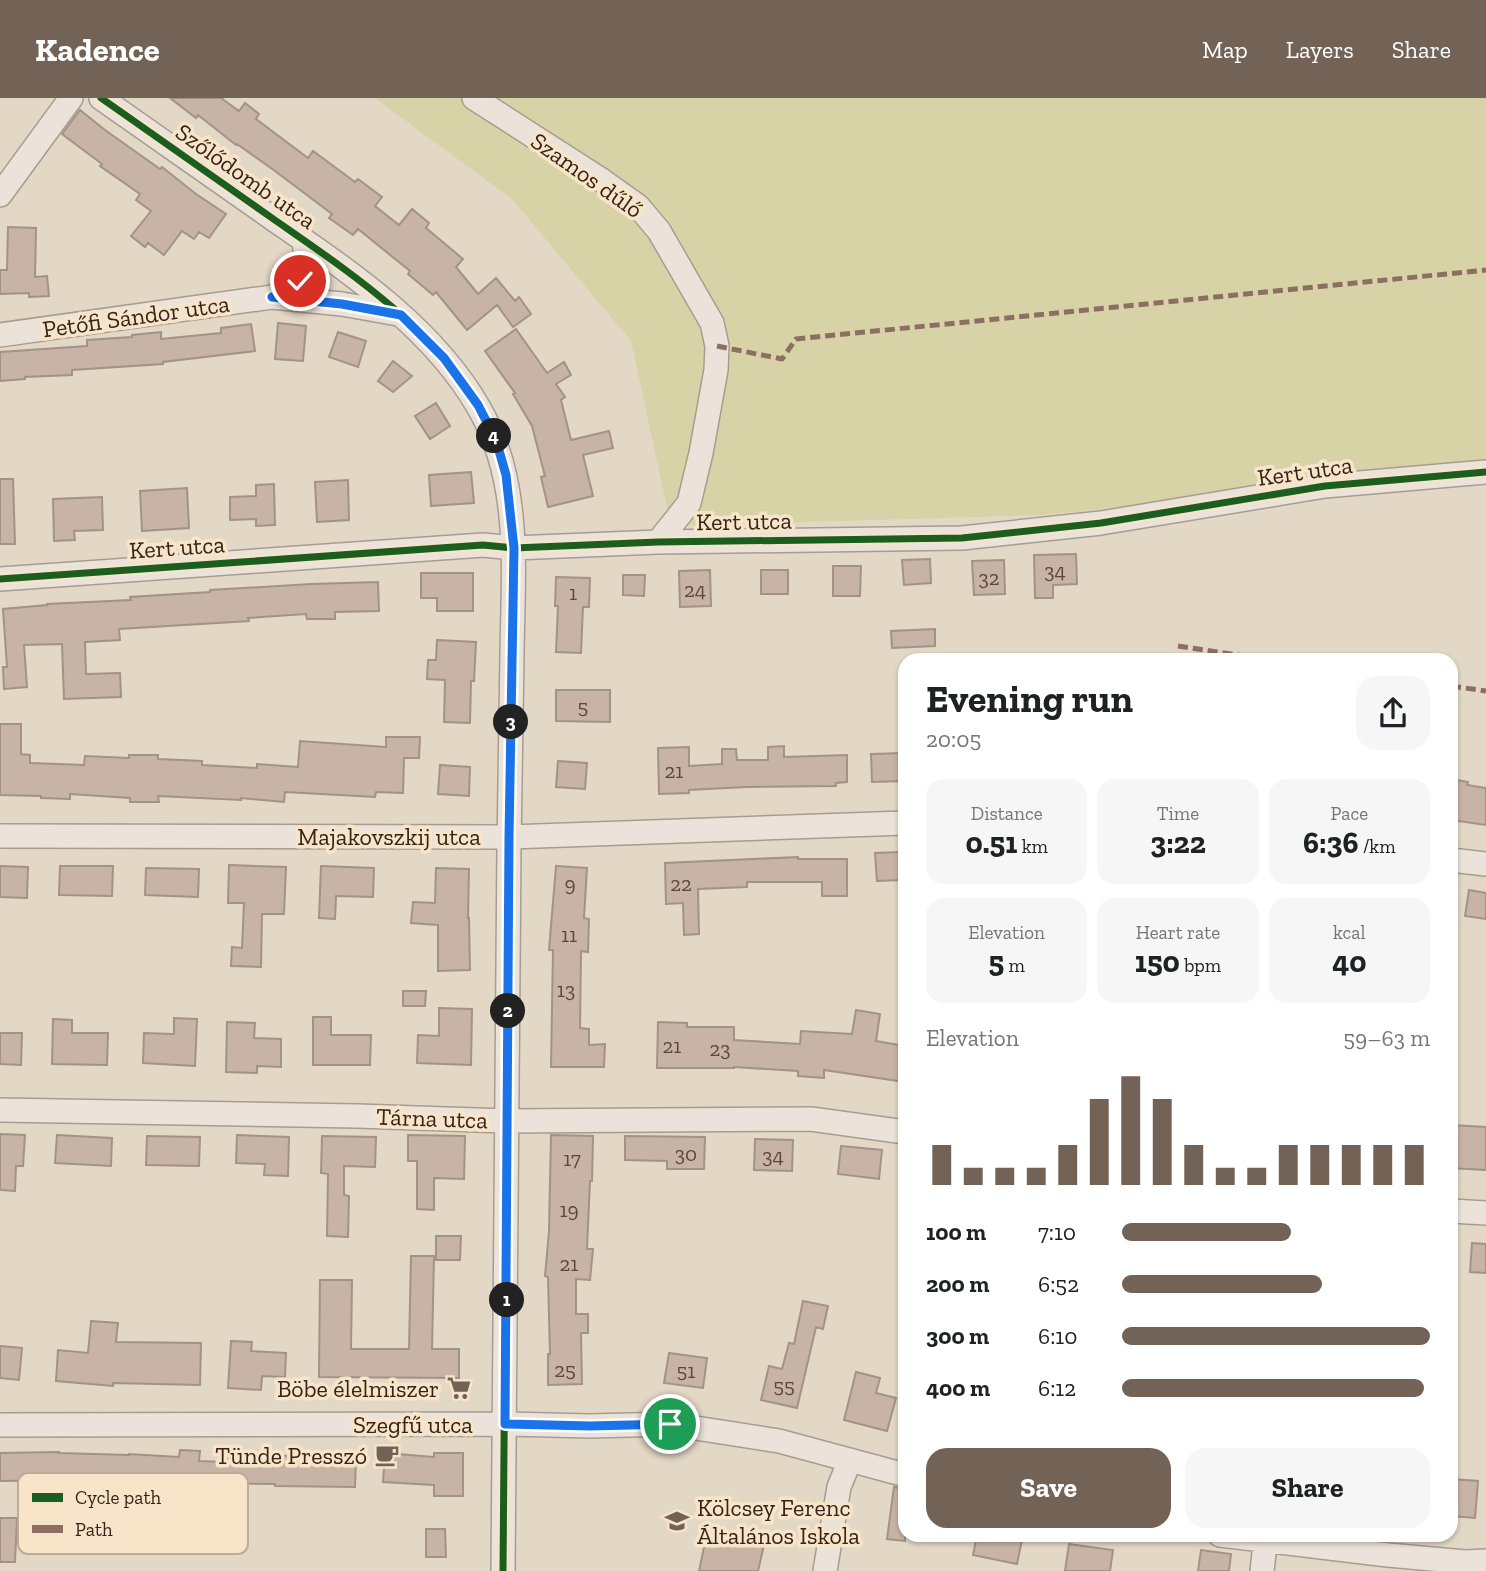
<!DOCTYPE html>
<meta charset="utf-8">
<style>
body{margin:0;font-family:"Zilla Slab",serif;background:#f6f6f6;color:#202124;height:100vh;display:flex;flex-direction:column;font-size:26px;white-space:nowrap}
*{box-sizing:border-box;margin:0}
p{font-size:23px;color:#757577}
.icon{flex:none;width:38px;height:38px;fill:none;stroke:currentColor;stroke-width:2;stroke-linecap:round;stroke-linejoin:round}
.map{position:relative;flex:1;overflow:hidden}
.panel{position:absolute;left:898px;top:555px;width:560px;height:889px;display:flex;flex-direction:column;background:#fff;border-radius:21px;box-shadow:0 2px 5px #0004}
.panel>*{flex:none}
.pin{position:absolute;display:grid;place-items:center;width:60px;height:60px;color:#fff;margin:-30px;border:4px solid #fff;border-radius:50%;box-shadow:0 2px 7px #0007}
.km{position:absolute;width:35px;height:35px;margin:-18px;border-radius:50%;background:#222;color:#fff;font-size:19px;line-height:35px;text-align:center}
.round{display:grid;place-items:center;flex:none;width:74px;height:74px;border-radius:21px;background:#f6f6f6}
.headline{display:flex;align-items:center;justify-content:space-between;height:119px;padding:0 28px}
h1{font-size:38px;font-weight:700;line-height:52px}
.metrics{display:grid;grid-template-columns:repeat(3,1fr);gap:10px;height:119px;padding:7px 28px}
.metrics div{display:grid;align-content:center;border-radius:18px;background:#f6f6f6;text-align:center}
.metrics b{font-size:30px;font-weight:700}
.metrics small{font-size:19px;font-weight:400}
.metrics p{font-size:19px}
.chart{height:196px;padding:14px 28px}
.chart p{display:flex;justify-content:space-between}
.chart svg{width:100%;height:126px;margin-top:7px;stroke:#726356;stroke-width:6}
.cta{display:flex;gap:14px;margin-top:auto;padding:14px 28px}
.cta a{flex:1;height:80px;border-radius:21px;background:#726356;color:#fff;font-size:28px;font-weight:700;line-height:80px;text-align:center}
.cta a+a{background:#f6f6f6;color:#202124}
ul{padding:0 28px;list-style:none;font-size:23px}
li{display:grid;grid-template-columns:112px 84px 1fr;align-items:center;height:52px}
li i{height:18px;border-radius:9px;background:#726356}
header{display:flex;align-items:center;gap:42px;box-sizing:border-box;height:98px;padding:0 35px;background:#726356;color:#fff}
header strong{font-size:33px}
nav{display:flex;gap:38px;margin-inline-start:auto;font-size:24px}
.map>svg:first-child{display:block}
</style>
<header>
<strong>Kadence</strong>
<nav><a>Map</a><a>Layers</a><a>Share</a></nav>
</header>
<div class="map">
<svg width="1486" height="1473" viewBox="0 0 1486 1473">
<rect width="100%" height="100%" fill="#e3d7c6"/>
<path fill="#d7d3a7" d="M 375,0 L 1486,0 L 1486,375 L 1330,388 L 1042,417 L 671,428 L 631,243 L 513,102 Z"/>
<path fill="#c8b4a7" stroke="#a39286" stroke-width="2" d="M 170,0 L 221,0 L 239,13 L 245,5 L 259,16 L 256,21 L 308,60 L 313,53 L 355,84 L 358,81 L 382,99 L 375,108 L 399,127 L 412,111 L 429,125 L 426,130 L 463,161 L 456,169 L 478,196 L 496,180 L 515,203 L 519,199 L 531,216 L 513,229 L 497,207 L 467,232 L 436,194 L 433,197 L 408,176 L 410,173 L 358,131 L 353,137 L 329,120 L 332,116 L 275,73 L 237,46 L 236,47 L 198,17 L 196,20 Z
M 80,12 L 105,32 L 160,71 L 162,69 L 196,96 L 226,116 L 209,140 L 199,134 L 194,141 L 182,133 L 164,157 L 148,145 L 145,149 L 131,138 L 151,113 L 136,102 L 140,96 L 100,68 L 102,66 L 62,36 Z
M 8,129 L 36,130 L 35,179 L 47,178 L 49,198 L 29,199 L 29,195 L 0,196 L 0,172 L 7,172 Z
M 278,225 L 306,228 L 303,263 L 275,261 Z
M 251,226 L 255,253 L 163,264 L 163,266 L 72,272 L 72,277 L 25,279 L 25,281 L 0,283 L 0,254 L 87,248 L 87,242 L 132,239 L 132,237 L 161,234 L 161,241 L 221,235 L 221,230 Z
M 516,231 L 547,275 L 564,264 L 571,277 L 556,286 L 565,299 L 561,302 L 571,342 L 609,333 L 613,350 L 583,357 L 593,398 L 548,409 L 541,379 L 545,378 L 532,328 L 513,296 L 515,295 L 485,253 Z
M 338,234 L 366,243 L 358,269 L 329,259 Z
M 393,263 L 412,278 L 393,294 L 378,283 Z
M 436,305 L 450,328 L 430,341 L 415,318 Z
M 471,374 L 474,405 L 431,408 L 429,377 Z
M 0,381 L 13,381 L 15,446 L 0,446 Z
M 348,382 L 349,422 L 317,424 L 315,384 Z
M 274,386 L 275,427 L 256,428 L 256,421 L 230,422 L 230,399 L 256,398 L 256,387 Z
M 187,390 L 189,430 L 142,433 L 140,393 Z
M 102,399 L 103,432 L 74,433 L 75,442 L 54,443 L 53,401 Z
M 1076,456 L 1077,486 L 1053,487 L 1053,500 L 1035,500 L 1034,457 Z
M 930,461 L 931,485 L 904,487 L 902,462 Z
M 1004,462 L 1005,496 L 974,497 L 972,463 Z
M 833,468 L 861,468 L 860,498 L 833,498 Z
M 710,472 L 711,508 L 680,509 L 679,473 Z
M 761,472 L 788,472 L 788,496 L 761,496 Z
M 421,475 L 473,475 L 473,513 L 437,513 L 437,500 L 421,500 Z
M 623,477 L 645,477 L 644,498 L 623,497 Z
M 556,479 L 590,480 L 589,509 L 583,509 L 581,555 L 556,554 L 558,508 L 555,508 Z
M 378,484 L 379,513 L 335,514 L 335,521 L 307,521 L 306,516 L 248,520 L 249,523 L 119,531 L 120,542 L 85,544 L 86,576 L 120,575 L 121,599 L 64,601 L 62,546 L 24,547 L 27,589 L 4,591 L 3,569 L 7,569 L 3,511 L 47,507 L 47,506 L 131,502 L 130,499 L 210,494 L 210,492 L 311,486 Z
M 935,531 L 935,548 L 892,550 L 891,533 Z
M 437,542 L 476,544 L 474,583 L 471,583 L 470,625 L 444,624 L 445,582 L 427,581 L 428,562 L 436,562 Z
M 556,592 L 610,592 L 610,624 L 556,623 Z
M 0,626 L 21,626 L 21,656 L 30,657 L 30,665 L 84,667 L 85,658 L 129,660 L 129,657 L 158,657 L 158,661 L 202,663 L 202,667 L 257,670 L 257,666 L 298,669 L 300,643 L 386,649 L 386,639 L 420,639 L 419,660 L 404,660 L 403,695 L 376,694 L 375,699 L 285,694 L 284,704 L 241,700 L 241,702 L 158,698 L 159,704 L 130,704 L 130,700 L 70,696 L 70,701 L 41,700 L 41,698 L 0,697 Z
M 784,648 L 784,659 L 847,657 L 847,684 L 836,685 L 836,688 L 746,689 L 689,692 L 689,695 L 659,696 L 658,650 L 689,649 L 689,668 L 722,666 L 722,651 L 736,651 L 737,662 L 768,662 L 768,649 Z
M 905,655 L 905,683 L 872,684 L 871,656 Z
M 558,663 L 587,665 L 585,691 L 556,689 Z
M 440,667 L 470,669 L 469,698 L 438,696 Z
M 1451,681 L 1468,684 L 1467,687 L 1486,690 L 1486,727 L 1451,722 Z
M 901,754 L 902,782 L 877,783 L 875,755 Z
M 798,759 L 798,761 L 847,761 L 847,798 L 822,798 L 822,784 L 747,784 L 747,789 L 698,791 L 699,836 L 684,837 L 683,805 L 666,806 L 665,765 Z
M 229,767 L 286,769 L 284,816 L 262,816 L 261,869 L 231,868 L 232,849 L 242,850 L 244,805 L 228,805 Z
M 0,768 L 28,769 L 27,800 L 0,799 Z
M 60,768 L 113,768 L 112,798 L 59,797 Z
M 321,768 L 374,770 L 373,799 L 336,798 L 335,821 L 319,820 Z
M 556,768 L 587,770 L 584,820 L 589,821 L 588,854 L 581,853 L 580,930 L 589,931 L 589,947 L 605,946 L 604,969 L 551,969 L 553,852 L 549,852 Z
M 146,770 L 199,771 L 198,799 L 145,797 Z
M 436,770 L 469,771 L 468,820 L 469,820 L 470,872 L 438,873 L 438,827 L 411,825 L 413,804 L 435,805 Z
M 1469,792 L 1486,795 L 1486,821 L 1465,818 Z
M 403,893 L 426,893 L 425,908 L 403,908 Z
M 439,910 L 472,911 L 471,967 L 417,965 L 418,937 L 439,938 Z
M 856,912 L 880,916 L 876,943 L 905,948 L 905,984 L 824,972 L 824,980 L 798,978 L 798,973 L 734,969 L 734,970 L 657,970 L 658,924 L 687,925 L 687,929 L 734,929 L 734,942 L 800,946 L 801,933 L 852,936 Z
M 313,919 L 331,919 L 331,937 L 371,937 L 370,967 L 313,967 Z
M 174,920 L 197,921 L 195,968 L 143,965 L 144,935 L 174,936 Z
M 53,921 L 72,922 L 72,935 L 108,935 L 107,967 L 52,966 Z
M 227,924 L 255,925 L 254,940 L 281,941 L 281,969 L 257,968 L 257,975 L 226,974 Z
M 0,935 L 22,935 L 21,967 L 0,966 Z
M 1451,1027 L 1486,1029 L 1486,1072 L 1451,1070 Z
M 0,1036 L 25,1037 L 23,1068 L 16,1068 L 15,1093 L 0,1092 Z
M 57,1037 L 112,1040 L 111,1068 L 55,1065 Z
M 237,1037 L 289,1039 L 288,1078 L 264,1077 L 265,1066 L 236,1065 Z
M 408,1037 L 465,1038 L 464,1081 L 434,1080 L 434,1112 L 417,1111 L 417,1063 L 408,1063 Z
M 551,1037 L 593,1038 L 592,1083 L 590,1083 L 587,1151 L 593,1151 L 590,1182 L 576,1181 L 576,1216 L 588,1216 L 588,1235 L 581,1235 L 582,1286 L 548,1287 L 548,1256 L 550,1256 L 548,1179 L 545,1178 L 549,1133 Z
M 147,1038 L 200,1039 L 199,1068 L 146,1067 Z
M 322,1038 L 376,1039 L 375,1069 L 344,1068 L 344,1097 L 349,1098 L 348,1139 L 327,1138 L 328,1076 L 321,1075 Z
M 625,1038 L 705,1039 L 704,1071 L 667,1071 L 667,1063 L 625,1062 Z
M 755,1041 L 793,1042 L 792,1073 L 754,1072 Z
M 841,1048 L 882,1052 L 879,1081 L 838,1076 Z
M 436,1138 L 461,1138 L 460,1162 L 436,1162 Z
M 1472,1145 L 1486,1146 L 1486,1175 L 1470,1174 Z
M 411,1158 L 434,1158 L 432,1251 L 459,1251 L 459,1280 L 319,1279 L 320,1182 L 352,1182 L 351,1251 L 409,1251 Z
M 803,1203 L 828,1208 L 823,1231 L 816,1229 L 797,1310 L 761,1302 L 769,1268 L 782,1271 L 789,1245 L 794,1246 Z
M 91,1223 L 118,1225 L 116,1244 L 201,1245 L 200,1287 L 113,1285 L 113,1288 L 56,1283 L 58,1252 L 88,1255 Z
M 231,1243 L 252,1244 L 251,1253 L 286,1255 L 285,1279 L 262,1278 L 261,1292 L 228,1290 Z
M 0,1248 L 22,1250 L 19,1282 L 0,1280 Z
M 669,1255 L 707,1260 L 703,1290 L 664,1285 Z
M 856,1274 L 880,1280 L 876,1295 L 896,1300 L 887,1333 L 844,1322 Z
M 180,1352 L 200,1353 L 199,1363 L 225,1364 L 225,1355 L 260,1355 L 260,1359 L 327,1356 L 356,1357 L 355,1389 L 275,1388 L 275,1386 L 207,1385 L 207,1386 L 156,1384 L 156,1390 L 121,1386 L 79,1385 L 79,1382 L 0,1383 L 0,1355 L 59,1354 L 59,1355 L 129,1357 L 129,1356 L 179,1359 Z
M 385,1355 L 434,1359 L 434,1355 L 463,1355 L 463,1398 L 434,1398 L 434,1387 L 383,1384 Z
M 1451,1381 L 1478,1383 L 1475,1420 L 1451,1418 Z
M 894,1389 L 905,1391 L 905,1443 L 887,1441 Z
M 0,1420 L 17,1420 L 15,1464 L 0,1464 Z
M 426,1431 L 445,1431 L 446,1459 L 426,1459 Z
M 707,1435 L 764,1447 L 758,1473 L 699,1473 Z
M 977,1437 L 1023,1437 L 1017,1466 L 973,1457 Z
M 1069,1446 L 1113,1452 L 1110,1473 L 1065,1473 Z
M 1201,1452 L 1231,1456 L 1229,1473 L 1198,1473 Z"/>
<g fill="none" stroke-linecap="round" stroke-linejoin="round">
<g stroke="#a89c90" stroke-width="26">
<path id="minor" d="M 101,0 C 158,40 215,80 272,120 C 348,173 432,228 479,310 C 522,384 513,473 512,555 C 511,619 510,683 509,747 C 508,989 506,1231 503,1473
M 474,0 L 603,83 L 638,108 L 659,133 L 712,225 L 717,248 L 716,272 L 701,355 L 689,405 L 658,444
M 0,97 L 71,0
M 272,199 C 306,186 308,176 304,142
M 0,237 L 272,199 L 342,206 L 398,216
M 0,481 L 483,447 L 514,450 L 658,444 L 962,440 L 1101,425 L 1325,388 L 1486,374
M 0,738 L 509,739 L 905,725
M 1451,762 L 1486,766
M 0,1012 L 357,1018 L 507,1023 L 811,1021 L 905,1034
M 1451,1113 L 1486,1115
M 0,1327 L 505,1326 L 590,1328 L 670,1326 L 779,1343 L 905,1377
M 1220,1437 L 1388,1457 L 1465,1464 L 1486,1463
M 825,1473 L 839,1389 L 850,1362
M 1262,1473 L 1266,1437"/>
</g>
<use href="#minor" stroke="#ebe3d9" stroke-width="23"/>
<path stroke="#8d6e63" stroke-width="5" stroke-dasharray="10 5" stroke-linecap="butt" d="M 717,248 L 782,261 L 796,241 L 1486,172
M 1178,548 L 1271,562
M 1451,588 L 1486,593"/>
<g stroke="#f8e5c9" stroke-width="11">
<path id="cycleway" d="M 101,0 C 158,40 215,80 272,120 C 348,173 432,228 479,310 C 522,384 513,473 512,555 C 511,619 510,683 509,747 C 508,989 506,1231 503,1473
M 0,481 L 483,447 L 514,450 L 658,444 L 962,440 L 1101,425 L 1325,388 L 1486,374"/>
</g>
<use href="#cycleway" stroke="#1b5e20" stroke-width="7"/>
</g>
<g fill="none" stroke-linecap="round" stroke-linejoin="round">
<g stroke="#fff" stroke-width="14">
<path id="route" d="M 300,183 L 291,192 L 272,199 L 342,206 L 401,217 L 444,260 L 478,307 L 496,342 L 506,377 L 514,450 L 509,739 L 505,1326 L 590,1328 L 670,1326"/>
</g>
<use href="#route" stroke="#1a73e8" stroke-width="9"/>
</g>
<defs>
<g id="supermarket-bare" transform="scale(1.89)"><path d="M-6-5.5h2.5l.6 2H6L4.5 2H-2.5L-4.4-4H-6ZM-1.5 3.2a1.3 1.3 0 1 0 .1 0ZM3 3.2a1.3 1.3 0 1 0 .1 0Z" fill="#726356" stroke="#f8e5c9" stroke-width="2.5" paint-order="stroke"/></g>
<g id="cafe-bare" transform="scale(1.89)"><path d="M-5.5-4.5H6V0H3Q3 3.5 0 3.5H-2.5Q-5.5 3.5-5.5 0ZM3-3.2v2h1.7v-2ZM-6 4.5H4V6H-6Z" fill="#726356" stroke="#f8e5c9" stroke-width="2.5" paint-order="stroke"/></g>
<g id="school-bare" transform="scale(1.89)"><path d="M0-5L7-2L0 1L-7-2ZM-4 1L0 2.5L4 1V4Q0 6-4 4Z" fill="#726356" stroke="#f8e5c9" stroke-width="2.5" paint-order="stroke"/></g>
</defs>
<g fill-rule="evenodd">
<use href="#supermarket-bare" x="459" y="1290"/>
<use href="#cafe-bare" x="387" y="1357"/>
<use href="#school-bare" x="677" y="1423"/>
</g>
<g text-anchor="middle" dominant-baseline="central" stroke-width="7" stroke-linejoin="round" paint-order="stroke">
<g font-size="21" fill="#5a483c">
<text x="1055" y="472">34</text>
<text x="989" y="479">32</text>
<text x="695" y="491">24</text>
<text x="573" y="494">1</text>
<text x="583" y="608">5</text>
<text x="674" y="672">21</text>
<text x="570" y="785">9</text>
<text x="681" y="785">22</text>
<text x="569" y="836">11</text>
<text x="566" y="891">13</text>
<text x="672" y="947">21</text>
<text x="720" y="950">23</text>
<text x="686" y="1055">30</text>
<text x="773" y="1057">34</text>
<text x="572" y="1060">17</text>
<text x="569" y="1111">19</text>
<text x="569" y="1165">21</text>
<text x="565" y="1271">25</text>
<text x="686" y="1272">51</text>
<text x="784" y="1287">55</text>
</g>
<g font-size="24" fill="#352419" stroke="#f8e5c9">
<text transform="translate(587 77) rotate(35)">Szamos dűlő</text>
<text transform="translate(246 78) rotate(35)">Szőlődomb utca</text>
<text transform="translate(136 218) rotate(-8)">Petőfi Sándor utca</text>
<text transform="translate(1305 373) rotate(-8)">Kert utca</text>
<text transform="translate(744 423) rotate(-1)">Kert utca</text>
<text transform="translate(177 449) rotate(-4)">Kert utca</text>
<text x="389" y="738">Majakovszkij utca</text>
<text transform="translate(432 1020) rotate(2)">Tárna utca</text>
<text x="413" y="1326">Szegfű utca</text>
</g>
<g font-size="24" fill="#352419" stroke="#f8e5c9" text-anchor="end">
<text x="439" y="1290">Böbe élelmiszer</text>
<text x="367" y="1357">Tünde Presszó</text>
<text x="697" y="1409" text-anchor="start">Kölcsey Ferenc<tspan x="697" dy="28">Általános Iskola</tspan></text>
</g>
</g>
<rect x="18" y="1375" width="230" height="81" rx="10" fill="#f8e5c9" stroke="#beab94" stroke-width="2"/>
<rect x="32" y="1395" width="31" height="9" fill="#1b5e20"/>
<rect x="32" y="1427" width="31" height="8" fill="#8d6e63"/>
<g font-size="19" fill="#352419">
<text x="75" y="1406">Cycle path</text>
<text x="75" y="1438">Path</text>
</g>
</svg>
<div class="pin" style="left:670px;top:1326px;background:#1e9e55"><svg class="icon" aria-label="arrive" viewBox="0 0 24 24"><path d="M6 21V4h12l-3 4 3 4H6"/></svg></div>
<div class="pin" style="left:300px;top:183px;background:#d93025"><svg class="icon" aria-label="check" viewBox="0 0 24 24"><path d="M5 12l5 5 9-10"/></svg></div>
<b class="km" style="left:507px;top:1202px">1</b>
<b class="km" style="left:508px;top:913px">2</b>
<b class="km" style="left:511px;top:624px">3</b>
<b class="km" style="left:494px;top:338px">4</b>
<section class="panel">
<div class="headline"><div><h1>Evening run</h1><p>20:05</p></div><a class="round"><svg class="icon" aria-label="share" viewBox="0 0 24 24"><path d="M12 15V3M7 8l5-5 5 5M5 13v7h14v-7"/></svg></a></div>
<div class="metrics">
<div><p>Distance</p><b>0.51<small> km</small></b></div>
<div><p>Time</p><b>3:22</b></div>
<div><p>Pace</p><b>6:36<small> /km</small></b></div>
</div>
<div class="metrics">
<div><p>Elevation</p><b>5<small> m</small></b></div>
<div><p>Heart rate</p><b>150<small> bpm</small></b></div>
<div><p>kcal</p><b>40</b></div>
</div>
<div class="chart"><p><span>Elevation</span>59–63 m</p>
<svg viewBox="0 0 160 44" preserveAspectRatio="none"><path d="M5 44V30M15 44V38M25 44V38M35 44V38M45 44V30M55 44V14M65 44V6M75 44V14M85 44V30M95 44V38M105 44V38M115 44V30M125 44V30M135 44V30M145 44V30M155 44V30"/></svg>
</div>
<ul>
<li><b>100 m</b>7:10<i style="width:55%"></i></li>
<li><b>200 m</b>6:52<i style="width:65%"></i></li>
<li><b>300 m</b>6:10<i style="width:100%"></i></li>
<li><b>400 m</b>6:12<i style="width:98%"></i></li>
</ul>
<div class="cta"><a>Save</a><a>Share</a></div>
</section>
</div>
